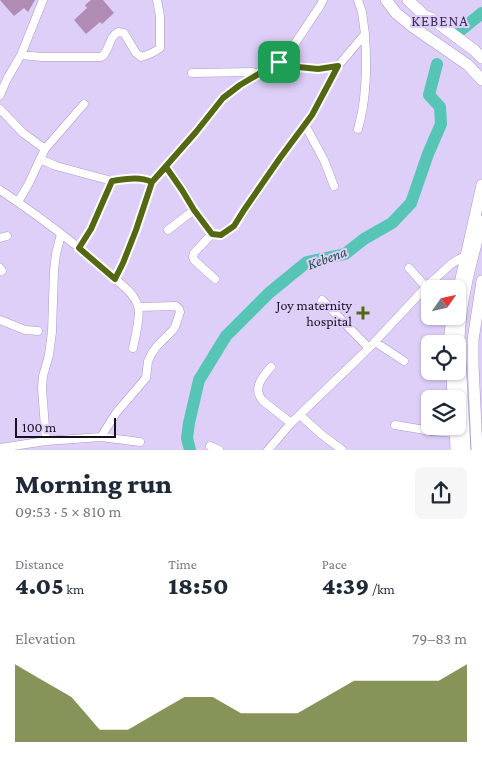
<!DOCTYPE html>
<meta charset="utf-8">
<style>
body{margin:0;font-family:"Crimson Pro",serif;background:#f6f6f7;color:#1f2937;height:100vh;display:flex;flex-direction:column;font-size:19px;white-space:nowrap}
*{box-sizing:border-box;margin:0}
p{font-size:16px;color:#747a83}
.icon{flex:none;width:28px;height:28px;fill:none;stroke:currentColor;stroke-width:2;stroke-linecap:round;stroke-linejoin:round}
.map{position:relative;height:450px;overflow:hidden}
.drawer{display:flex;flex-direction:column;background:#fff;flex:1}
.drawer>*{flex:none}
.needle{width:32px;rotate:56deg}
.buttons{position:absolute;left:421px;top:280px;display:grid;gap:10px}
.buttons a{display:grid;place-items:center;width:45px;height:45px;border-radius:8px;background:#fff;box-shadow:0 1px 4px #0004;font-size:25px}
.scale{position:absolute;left:15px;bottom:12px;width:101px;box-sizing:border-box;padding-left:5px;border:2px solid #171021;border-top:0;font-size:14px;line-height:18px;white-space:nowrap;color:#171021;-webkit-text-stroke:4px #decff8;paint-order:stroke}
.pin{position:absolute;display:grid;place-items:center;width:42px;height:42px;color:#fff;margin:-21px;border-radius:10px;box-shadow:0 2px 8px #0006}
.round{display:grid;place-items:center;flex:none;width:52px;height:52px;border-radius:8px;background:#f6f6f7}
.overview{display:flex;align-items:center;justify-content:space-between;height:85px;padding:0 15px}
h1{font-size:28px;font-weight:800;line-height:38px}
.metrics{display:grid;grid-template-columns:repeat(3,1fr);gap:8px;height:85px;padding:5px 15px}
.metrics div{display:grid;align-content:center}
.metrics b{font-size:25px;font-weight:800}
.metrics small{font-size:14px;font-weight:400}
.metrics p{font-size:14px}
.chart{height:140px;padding:10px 15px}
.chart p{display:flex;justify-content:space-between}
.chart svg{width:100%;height:90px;margin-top:5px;fill:#546814;opacity:.7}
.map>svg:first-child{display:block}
</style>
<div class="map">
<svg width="482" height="450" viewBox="0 0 482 450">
<rect width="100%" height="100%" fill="#decff8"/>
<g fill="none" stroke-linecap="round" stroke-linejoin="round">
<path stroke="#57c5b5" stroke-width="12" d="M 461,30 L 482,13
M 190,450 L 187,438 L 189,423 L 199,380 L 226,336 L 269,293 L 307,262 L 345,254 L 364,239 L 392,223 L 411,203 L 428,154 L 441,124 L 440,107 L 429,95 L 437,64"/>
</g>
<path fill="#b08bb4" d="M 0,0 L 35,0 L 28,12 L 24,8 L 14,16 Z
M 91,0 L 103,0 L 114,13 L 102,24 L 100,22 L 86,34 L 74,20 L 87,8 L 85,5 Z"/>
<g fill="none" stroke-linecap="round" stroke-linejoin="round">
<g stroke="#ac99c9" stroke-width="9">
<path id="minor" d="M 21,55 L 42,57 L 101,57 C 110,52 108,37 118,32 L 124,33 L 136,53 L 141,57 C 148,55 155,52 160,48 L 160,16 L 157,0
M 279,62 C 302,68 314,69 338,66
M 192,73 L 252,72 L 260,74
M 0,95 L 7,79 L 21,55 L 43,0
M 0,109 L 23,133 L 45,149
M 305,125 L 324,160 L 334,186
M 358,129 C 367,98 367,66 365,34
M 40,159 L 56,166 L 112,181
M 166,167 L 183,190 L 194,210 L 212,234 L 221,235 L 234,226 L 280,158 L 312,115 L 338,66 L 365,34 L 362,12 L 358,0
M 0,190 C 27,208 53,227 78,247 C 87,255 95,263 104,270 C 116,281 132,289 138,306 C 141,314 135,339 133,348
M 18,202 L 28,185 L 45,149 L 84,104
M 168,230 L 194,210
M 212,234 L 194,253 L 193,257 L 194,260 L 215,279
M 0,238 L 7,236
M 79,248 L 91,229 L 112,181 C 126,179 139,176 152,182
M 0,268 L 2,271
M 409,268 L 426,287
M 115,279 L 123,263 L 136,230 L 152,182 L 196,132 L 223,98 L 240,85 L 279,62 L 292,48 L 320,6 L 323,0
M 322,300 L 369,348
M 0,320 L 25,330 L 38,331
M 375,342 L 404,361
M 271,367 C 262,377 252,389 263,401 L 291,423
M 300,415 L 321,434 L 342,450
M 395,425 L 431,431 L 455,433
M 101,437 L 116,413 L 146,378 L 148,361 L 152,353 L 157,346 L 172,331 L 175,327 L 180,312 L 179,309 L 176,306 L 139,307
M 46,441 L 42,388 L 43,376 L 49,355 L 52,332 L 54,270 L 56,254 L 61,234
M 210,446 L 219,450
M 0,448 L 46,441 L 101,437 L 140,442
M 268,450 L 291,423 L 369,348 L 426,287 L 451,264 L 459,259 L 465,256"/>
</g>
<g stroke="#ac99c9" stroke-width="12">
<path id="primary" d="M 386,0 L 396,13 L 413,27 L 468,65 L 482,80
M 408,0 L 425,16 L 431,18 L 474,50 L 482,58
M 458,292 L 482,185
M 450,344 L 450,334 L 452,316
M 452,371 L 453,399
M 455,426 L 456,450
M 465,450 L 459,339 C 460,300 472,259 482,221
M 477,450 L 473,364 L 473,340 L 482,281"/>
</g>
<use href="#minor" stroke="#fff" stroke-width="8"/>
<use href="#primary" stroke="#fff" stroke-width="11"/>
</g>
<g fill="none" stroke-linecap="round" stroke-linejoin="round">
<g stroke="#fff" stroke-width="10">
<path id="route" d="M 279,62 L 240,85 L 223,98 L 196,132 L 152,182 C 139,176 126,179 112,181 L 91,229 L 79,248 L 115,279 L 123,263 L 136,230 L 152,182 L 166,167 L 182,190 L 194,210 L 212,234 L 221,235 L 234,226 L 244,210 L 280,158 L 312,115 L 338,66 L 318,69 L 298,67 L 279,62"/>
</g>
<use href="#route" stroke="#546814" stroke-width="6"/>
</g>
<path fill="#546814" stroke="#decff8" stroke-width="2" d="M360.5 305.5h5v5h5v5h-5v5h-5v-5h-5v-5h5z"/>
<g text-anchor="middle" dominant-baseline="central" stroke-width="4" stroke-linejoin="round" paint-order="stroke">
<g font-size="14" fill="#171021" stroke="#decff8" text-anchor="end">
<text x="352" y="305">Joy maternity<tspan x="352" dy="16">hospital</tspan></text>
</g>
<g font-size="15" letter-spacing="1" fill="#3e2d55" stroke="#decff8">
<text x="440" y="21">KEBENA</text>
</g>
<g font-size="15" font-style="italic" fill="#24544c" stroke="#decff8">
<text transform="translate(327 258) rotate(-20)">Kebena</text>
</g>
</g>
</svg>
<div class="buttons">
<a><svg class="needle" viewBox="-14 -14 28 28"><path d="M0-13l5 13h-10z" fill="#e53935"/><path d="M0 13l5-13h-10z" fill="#747a83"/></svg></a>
<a><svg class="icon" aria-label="locate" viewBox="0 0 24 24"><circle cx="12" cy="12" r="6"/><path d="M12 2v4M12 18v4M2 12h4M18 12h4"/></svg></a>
<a><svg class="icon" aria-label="layers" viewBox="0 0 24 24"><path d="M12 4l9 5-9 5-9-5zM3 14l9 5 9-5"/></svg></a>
</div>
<div class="scale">100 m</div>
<div class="pin" style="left:279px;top:62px;background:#1e9e55"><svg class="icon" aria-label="arrive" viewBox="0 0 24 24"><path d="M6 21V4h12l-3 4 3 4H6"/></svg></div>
</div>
<section class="drawer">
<div class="overview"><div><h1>Morning run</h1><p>09:53 · 5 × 810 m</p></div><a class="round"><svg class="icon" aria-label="share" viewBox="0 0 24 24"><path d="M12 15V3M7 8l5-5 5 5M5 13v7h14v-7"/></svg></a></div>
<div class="metrics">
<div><p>Distance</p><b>4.05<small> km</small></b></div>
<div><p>Time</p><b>18:50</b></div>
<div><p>Pace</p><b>4:39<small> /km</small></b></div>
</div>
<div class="chart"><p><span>Elevation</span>79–83 m</p>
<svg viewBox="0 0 160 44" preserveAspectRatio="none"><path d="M0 44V6L10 14L20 22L30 38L40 38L50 30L60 22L70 22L80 30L90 30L100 30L110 22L120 14L130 14L140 14L150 14L160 6V44z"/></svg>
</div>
</section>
